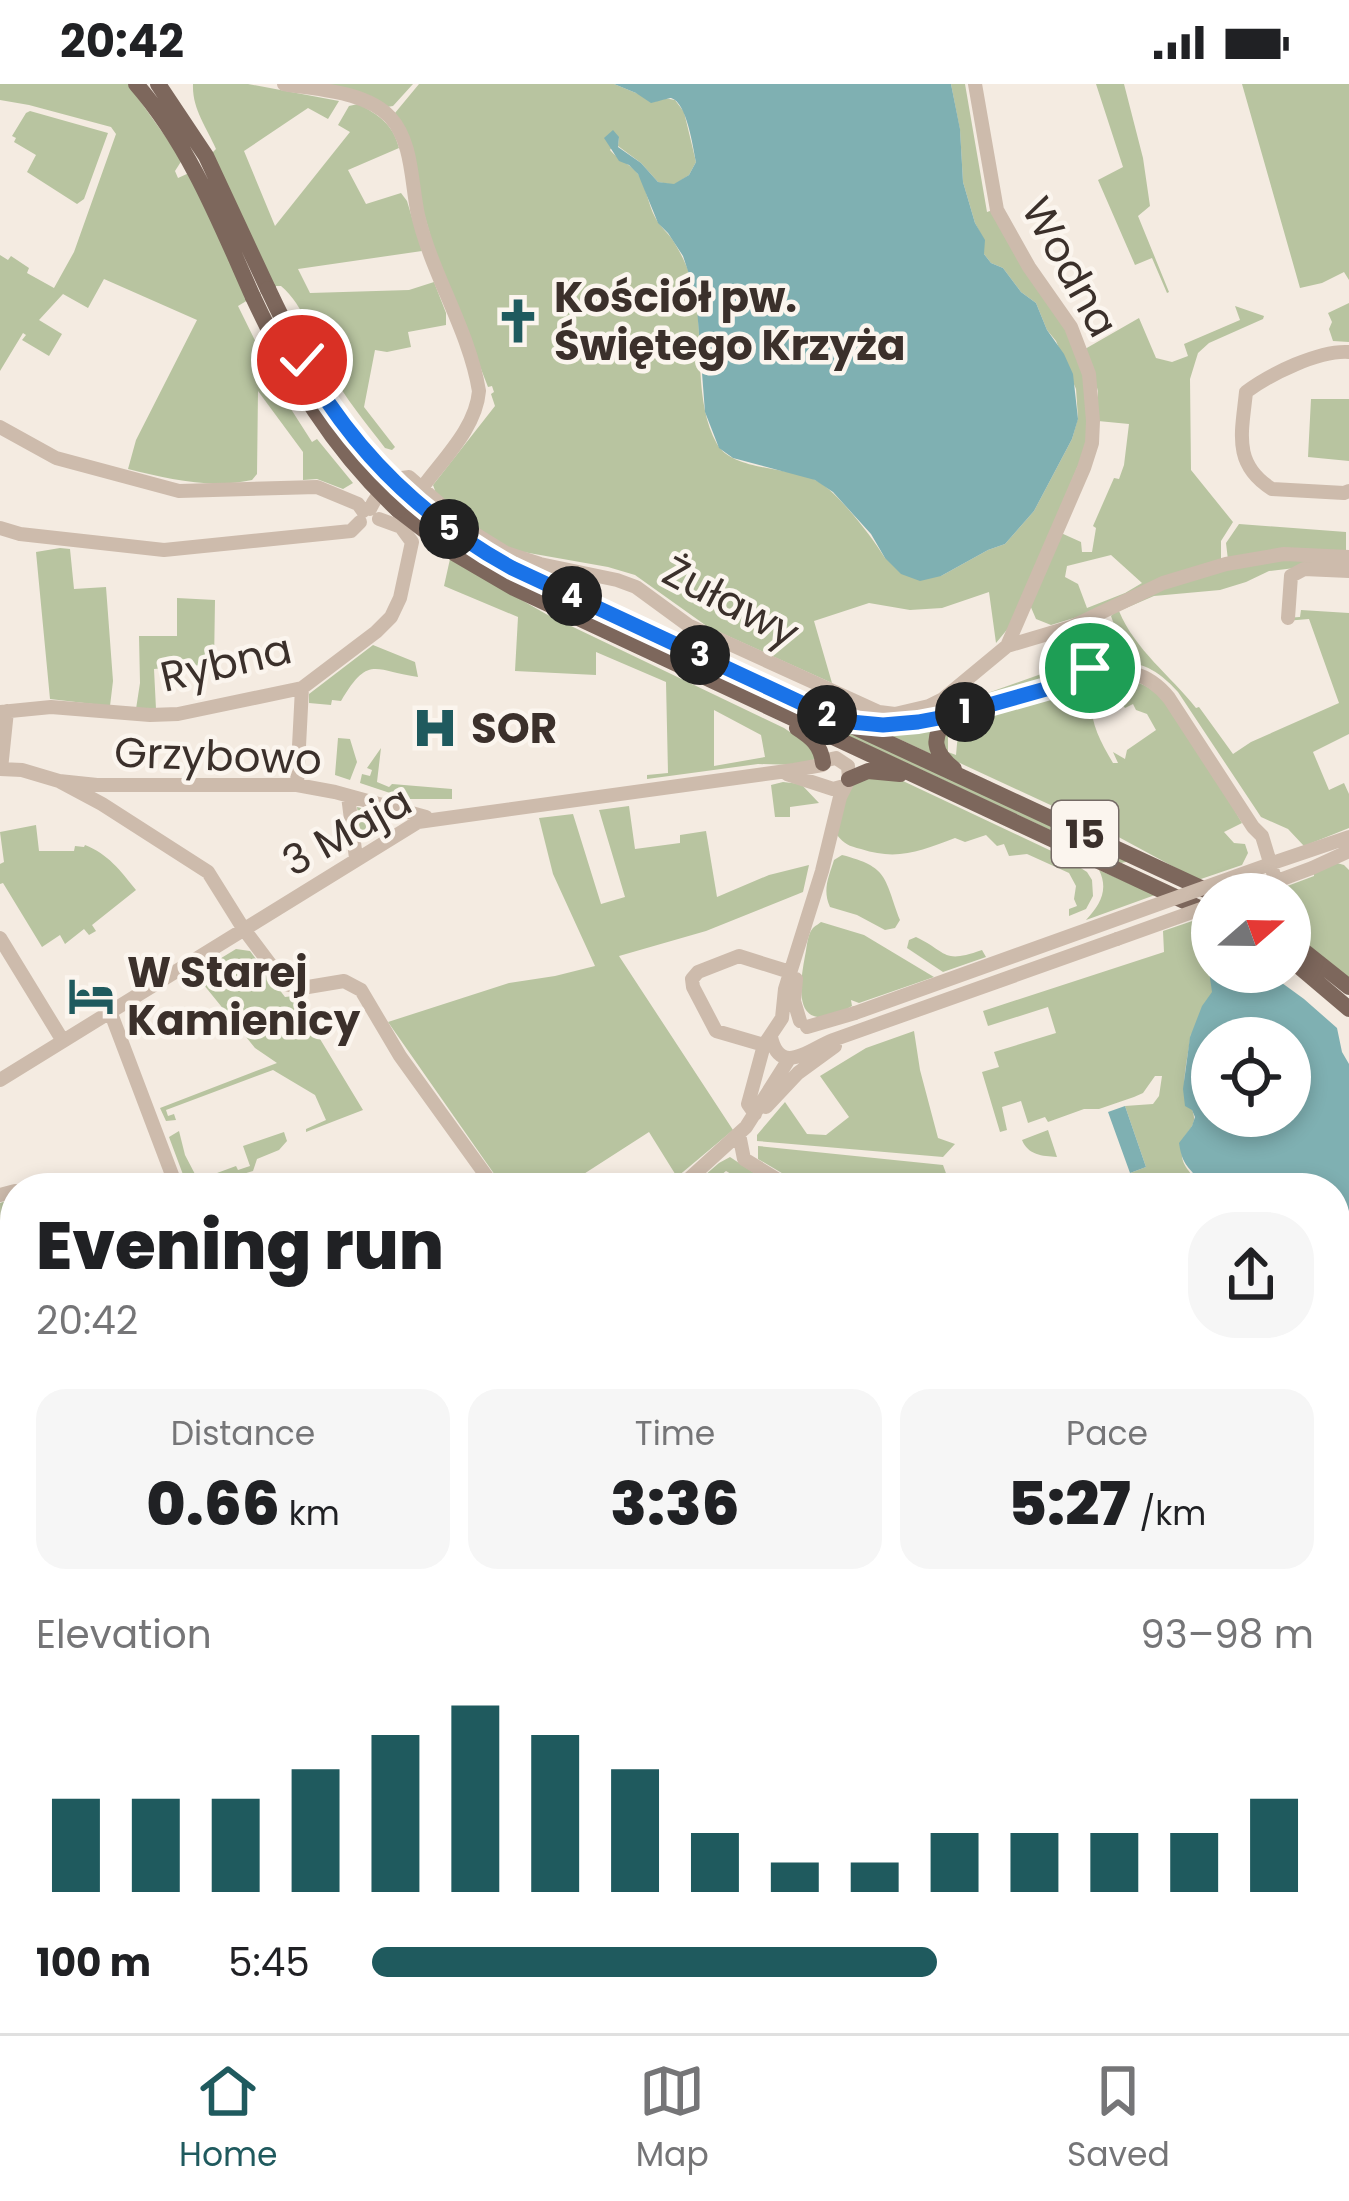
<!DOCTYPE html>
<meta charset="utf-8">
<style>
body{margin:0;font-family:Poppins,sans-serif;background:#f6f6f6;color:#202124;height:100vh;display:flex;flex-direction:column;font-size:45px;white-space:nowrap}
*{box-sizing:border-box;margin:0}
p{font-size:39px;color:#757577}
.icon{flex:none;width:66px;height:66px;fill:none;stroke:currentColor;stroke-width:2;stroke-linecap:round;stroke-linejoin:round}
.map{position:relative;flex:1;overflow:hidden}
.sheet{position:absolute;left:0px;top:1089px;width:1350px;height:861px;display:flex;flex-direction:column;background:#fff;border-radius:48px 48px 0 0;box-shadow:0 6px 18px #0003}
.sheet>*{flex:none}
.needle{width:78px;rotate:70deg}
.fabs{position:absolute;left:1191px;top:789px;display:grid;gap:24px}
.fabs a{display:grid;place-items:center;width:120px;height:120px;border-radius:50%;background:#fff;box-shadow:0 6px 18px #0003;font-size:60px}
.pin{position:absolute;display:grid;place-items:center;width:102px;height:102px;color:#fff;margin:-51px;border:6px solid #fff;border-radius:50%;box-shadow:0 3px 12px #0007}
.km{position:absolute;width:60px;height:60px;margin:-30px;border-radius:50%;background:#222;color:#fff;font-size:33px;line-height:60px;text-align:center}
.round{display:grid;place-items:center;flex:none;width:126px;height:126px;border-radius:48px;background:#f6f6f6}
.headline{display:flex;align-items:center;justify-content:space-between;height:204px;padding:0 36px}
h1{font-size:66px;font-weight:800;line-height:90px}
.figures{display:grid;grid-template-columns:repeat(3,1fr);gap:18px;height:204px;padding:12px 36px}
.figures div{display:grid;align-content:center;border-radius:30px;background:#f6f6f6;text-align:center}
.figures b{font-size:60px;font-weight:800}
.figures small{font-size:33px;font-weight:400}
.figures p{font-size:33px}
.chart{height:336px;padding:24px 36px}
.chart p{display:flex;justify-content:space-between}
.chart svg{width:100%;height:216px;margin-top:12px;stroke:#1f5a5e;stroke-width:6}
ul{padding:0 36px;list-style:none;font-size:39px}
li{display:grid;grid-template-columns:192px 144px 1fr;align-items:center;height:90px}
li i{height:30px;border-radius:15px;background:#1f5a5e}
.status{display:flex;justify-content:space-between;align-items:center;height:84px;padding:0 60px;background:#fff;direction:ltr}
.status svg{height:33px;fill:currentColor}
.tab-bar{display:flex;justify-content:space-around;align-items:center;height:168px;border-top:3px solid #e0e0e0;background:#fff;font-size:33px;color:#757577}
.tab-bar a{display:grid;justify-items:center;gap:6px}
.tab-bar .selected{color:#1f5a5e}
.map>svg:first-child{display:block}
</style>
<div class="status"><b>20:42</b><svg viewBox="0 0 49 12"><path d="M0 12V9h3v3zM5 12V6h3v6zM10 12V3h3v9zM15 12V0h3v12zM26 1h20v11H26zM47 4h2v5h-2z"/></svg></div>
<div class="map">
<svg width="1349" height="1949" viewBox="0 0 1349 1949">
<rect width="100%" height="100%" fill="#f4ebe1"/>
<path fill="#b8c4a0" fill-rule="evenodd" d="M 0,0 L 128,0 L 182,76 L 175,87 L 178,94 L 189,89 L 248,216 L 238,222 L 282,311 L 312,358 L 317,355 L 353,399 L 343,405 L 317,395 L 303,396 L 303,368 L 258,307 L 257,390 L 252,396 C 211,405 168,395 128,385 L 136,356 L 197,236 L 104,195 L 88,224 L 63,210 L 39,236 L 62,250 L 49,272 L 22,256 L 26,251 L 23,249 L 0,287 L 0,171 L 8,176 L 11,172 L 29,184 L 27,189 L 54,204 L 74,168 L 116,50 L 111,43 L 29,21 L 0,16 Z
M 193,0 L 248,0 L 339,17 L 328,35 L 308,24 L 244,67 L 275,142 L 350,48 L 338,41 L 349,22 L 358,20 C 379,31 393,40 399,64 L 348,86 L 366,120 L 401,109 L 407,117 L 422,167 L 298,185 L 310,209 L 409,206 L 434,198 L 446,229 L 446,241 L 408,248 L 411,263 L 387,268 L 375,266 L 364,323 L 395,363 L 392,366 L 385,364 C 366,339 345,314 329,285 C 315,259 304,221 281,202 L 274,202 L 212,69 L 216,65 C 206,42 192,25 193,0 Z
M 308,0 L 413,0 L 393,22 L 387,23 Z
M 419,0 L 614,0 L 636,9 L 675,16 L 684,28 L 696,78 L 689,91 L 674,101 L 658,98 L 641,79 L 618,62 L 619,53 L 610,66 C 618,76 631,80 638,90 C 646,102 648,120 655,133 C 659,141 666,147 672,155 C 683,172 693,194 696,214 C 703,260 694,319 717,360 C 733,388 792,382 819,398 C 840,411 872,453 885,474 L 941,492 L 988,466 L 1005,460 L 1034,427 L 1072,355 L 1078,334 L 1076,305 L 1056,257 L 1047,246 L 1036,219 L 1021,208 L 1003,184 L 991,179 L 984,170 L 984,156 L 975,139 L 963,98 L 960,46 L 951,0 L 965,0 L 987,128 L 993,126 L 1068,246 L 1089,308 L 1088,358 L 1010,542 L 996,559 L 989,508 L 942,524 L 910,526 L 869,519 L 814,537 L 832,599 L 708,543 L 635,491 L 608,483 L 512,466 L 480,447 L 437,412 L 433,401 L 495,322 L 491,310 L 494,308 L 492,302 L 488,303 L 434,164 L 395,29 Z
M 1096,0 L 1124,0 L 1143,74 L 1150,122 L 1138,132 L 1169,208 L 1167,209 L 1152,174 L 1135,181 L 1098,96 L 1123,83 Z
M 1242,0 L 1349,0 L 1349,196 L 1344,188 L 1322,199 L 1300,204 Z
M 30,27 L 108,49 L 84,115 L 77,120 L 27,88 L 36,71 L 14,58 L 16,54 L 12,52 L 26,29 Z
M 1349,219 L 1349,258 L 1333,257 L 1329,245 L 1332,238 L 1328,229 Z
M 1235,222 L 1264,232 L 1263,235 L 1209,259 L 1198,269 L 1190,295 L 1191,386 L 1233,438 L 1221,457 L 1221,476 L 1077,533 L 1051,541 L 1036,535 L 1030,521 L 1061,449 L 1081,458 L 1082,468 L 1092,468 L 1096,444 L 1093,442 L 1114,394 L 1119,395 L 1124,381 L 1129,340 L 1098,337 L 1098,307 L 1085,265 L 1139,234 L 1156,274 L 1172,278 L 1188,272 L 1184,260 L 1240,236 ZM 1111,471 L 1142,499 L 1125,509 L 1087,524 L 1078,500 L 1065,493 L 1067,482 Z
M 1311,315 L 1349,315 L 1349,377 L 1308,373 Z
M 1239,440 L 1346,448 L 1346,469 L 1228,476 L 1226,459 Z
M 60,464 L 70,465 L 74,505 L 106,503 L 113,597 L 110,622 L 50,615 L 36,468 Z
M 1273,474 L 1349,477 L 1349,484 L 1303,483 L 1269,487 L 1246,498 L 1220,506 L 1154,512 L 1119,527 C 1135,566 1171,592 1196,624 L 1199,623 L 1233,670 L 1251,658 L 1339,619 L 1309,535 L 1285,537 L 1284,534 L 1300,533 L 1301,526 L 1349,529 L 1349,650 L 1313,668 L 1329,706 L 1344,699 L 1349,710 L 1349,744 L 1304,762 L 1288,745 L 1261,733 L 1178,608 C 1151,578 1133,576 1097,579 L 1124,569 L 1111,532 C 1140,501 1231,486 1273,474 Z
M 450,475 L 546,530 L 784,644 L 812,663 L 815,673 L 813,677 L 799,681 L 758,680 L 647,695 L 647,691 L 668,689 L 666,598 L 596,568 L 596,591 L 515,587 L 518,533 L 444,502 ZM 714,626 L 761,651 L 765,673 L 714,682 Z
M 177,514 L 215,516 L 214,580 L 154,585 L 156,625 L 136,625 L 140,599 L 139,552 L 177,552 Z
M 607,535 L 1126,777 L 1126,778 L 1121,779 L 604,538 Z
M 1068,550 L 1073,553 L 1083,584 L 948,623 L 1075,578 Z
M 373,561 L 415,578 L 418,593 C 374,587 369,570 341,617 L 332,616 L 331,621 L 309,619 L 309,610 Z
M 1106,594 C 1129,594 1145,598 1162,614 L 1224,708 L 1242,739 L 1224,748 L 1234,759 L 1245,760 L 1248,769 L 1242,781 L 1198,796 L 1113,750 L 949,674 L 940,655 L 948,644 L 948,668 L 956,671 L 959,638 L 1088,602 L 1092,604 C 1088,635 1098,653 1113,679 L 1118,679 L 1113,668 L 1125,675 L 1127,666 L 1156,646 L 1147,630 L 1136,626 L 1133,620 L 1125,624 L 1121,618 L 1104,615 L 1100,601 Z
M 932,642 L 931,670 L 884,648 L 884,647 Z
M 338,654 L 350,655 L 357,678 L 350,696 L 335,691 Z
M 381,664 L 377,698 L 389,703 L 392,700 L 452,705 L 452,715 L 408,715 L 360,699 L 362,690 L 370,692 L 372,686 L 367,684 Z
M 862,692 L 903,697 L 1062,772 L 1087,788 L 1092,796 L 1093,812 L 1086,825 L 1069,832 L 1069,825 L 1077,822 L 1074,815 L 1076,802 L 1069,789 L 1027,770 L 1009,772 L 1004,760 L 997,762 L 986,751 L 965,758 L 955,754 C 921,767 897,777 861,765 C 849,762 844,760 837,751 L 845,709 Z
M 783,698 L 801,700 L 819,719 L 790,723 L 790,733 L 775,733 L 771,701 Z
M 629,722 L 635,765 L 680,759 L 680,751 L 706,747 L 717,813 L 769,791 L 809,781 L 803,808 L 706,847 L 619,872 L 733,1046 L 677,1093 L 649,1048 L 562,1104 L 504,1104 L 388,938 L 509,899 L 555,892 L 595,882 L 553,790 L 539,734 L 573,730 L 601,820 L 625,813 L 599,726 Z
M 357,723 L 385,730 L 387,739 L 361,755 Z
M 36,741 L 39,767 L 74,767 L 75,762 L 84,763 L 85,761 C 108,770 120,786 136,806 L 92,841 L 96,847 L 89,851 L 84,845 L 65,860 L 60,851 L 42,863 L 3,799 L 0,800 L 0,780 L 4,778 L 0,748 Z
M 842,771 C 889,783 884,794 900,836 L 895,844 L 885,846 L 857,831 L 830,823 C 822,806 829,792 834,776 Z
M 1337,779 L 1344,781 L 1349,786 L 1349,894 L 1290,846 L 1290,810 L 1266,810 L 1314,792 L 1314,788 Z
M 1099,786 L 1155,811 L 1086,836 C 1100,821 1109,806 1099,786 Z
M 1204,833 L 1212,837 L 1212,888 L 1266,888 L 1198,949 L 1191,950 C 1189,965 1182,996 1185,1009 C 1187,1018 1195,1027 1194,1036 C 1192,1049 1179,1049 1182,1072 C 1183,1085 1196,1092 1201,1104 L 1118,1104 L 1127,1100 L 1167,1102 L 1167,1095 L 1130,1092 L 1130,1089 L 1146,1083 L 1125,1022 L 1153,1020 L 1159,1012 L 1162,992 L 1155,992 L 1143,1009 L 1134,1013 L 1099,1025 L 1084,1025 L 1048,1038 L 1045,1033 L 1028,1039 L 1021,1017 L 1002,1023 L 1007,1046 L 1000,1048 L 982,988 L 999,983 L 994,968 L 1056,949 L 1048,923 L 988,942 L 983,927 L 1164,868 L 1163,847 Z
M 821,838 L 864,851 L 934,893 L 859,919 L 851,916 L 852,922 C 797,953 797,913 805,872 C 807,863 807,851 813,844 C 816,841 819,840 821,838 Z
M 916,853 C 949,869 942,880 982,866 L 986,873 L 943,888 L 907,864 L 909,856 Z
M 236,865 L 250,867 L 285,913 L 294,912 L 363,1026 L 306,1048 L 306,1045 L 326,1036 L 315,1011 L 273,986 L 166,1026 L 168,1032 L 174,1030 L 176,1036 L 166,1037 L 160,1024 L 277,979 L 255,964 L 195,890 Z
M 914,947 L 920,986 L 938,1054 L 955,1060 L 943,1073 L 757,1057 L 757,1051 L 785,1018 L 807,1050 L 826,1051 L 849,1033 L 820,992 L 866,964 Z
M 1048,1046 L 1057,1073 C 1042,1072 1028,1071 1022,1056 Z
M 179,1047 L 185,1071 L 197,1094 L 227,1100 L 264,1090 L 265,1093 L 233,1104 L 188,1104 L 169,1053 Z
M 284,1048 L 287,1057 L 279,1066 L 257,1075 L 253,1087 L 233,1093 L 218,1092 L 217,1089 L 236,1082 L 238,1086 L 250,1082 L 243,1062 Z
M 758,1062 L 943,1081 L 951,1103 L 807,1104 L 758,1075 Z
M 730,1073 L 777,1104 L 755,1104 L 726,1087 L 705,1104 L 690,1104 L 719,1079 Z
M 15,1114 L 15,1158 L 1,1156 L 0,1119 Z
M 1335,1166 L 1349,1172 L 1349,1396 L 1335,1408 Z
M 1349,1404 L 1349,1707 L 1335,1673 L 1335,1415 Z
M 1335,1714 L 1345,1739 L 1349,1738 L 1349,1836 L 1335,1830 Z
M 15,1762 L 15,1935 L 187,1935 L 194,1949 L 0,1949 L 0,1777 Z
M 634,1935 L 674,1935 L 682,1949 L 642,1949 Z
M 783,1935 L 990,1935 L 999,1949 L 749,1949 L 757,1944 L 761,1949 Z"/>
<path fill="#7fb0b2" fill-rule="evenodd" d="M 614,0 L 951,0 L 960,45 L 963,98 L 975,139 L 985,156 L 984,170 L 991,179 L 1003,184 L 1021,208 L 1036,219 L 1047,246 L 1064,270 L 1073,290 L 1078,335 L 1072,355 L 1034,427 L 1005,460 L 988,466 L 941,492 L 920,497 L 901,490 L 885,474 L 871,450 L 833,408 L 815,396 L 733,374 L 719,364 L 705,328 L 696,211 L 683,172 L 668,149 L 658,139 L 638,90 L 629,81 L 619,77 L 604,54 L 613,46 L 619,53 L 618,63 L 641,79 L 658,98 L 674,100 L 689,91 L 696,78 C 693,64 687,18 671,14 C 669,14 652,19 651,19 L 636,9 Z
M 1212,864 L 1212,888 L 1266,888 L 1271,891 L 1304,915 L 1337,944 L 1342,968 L 1349,980 L 1349,1172 L 1335,1166 L 1335,1104 L 1201,1104 C 1194,1082 1183,1088 1179,1059 L 1192,1042 L 1195,1033 L 1192,1026 L 1185,1022 L 1183,1005 L 1190,953 L 1202,922 L 1212,908 L 1207,873 ZM 1290,954 L 1290,1032 L 1212,1032 L 1212,954 Z
M 1125,1022 L 1146,1083 L 1130,1089 L 1108,1028 Z"/>
<g fill="none" stroke-linecap="round" stroke-linejoin="round">
<path stroke="#cdbbac" stroke-width="14" d="M 284,0 C 318,6 365,7 390,33 C 413,58 411,99 418,131 C 432,191 469,246 479,307 C 476,344 443,375 422,404
M 975,0 L 997,126 L 1029,183 L 1071,243 L 1089,290 L 1093,337 L 1092,359 L 1084,384 L 1007,562
M 1349,268 C 1319,266 1270,290 1246,308 C 1242,348 1232,380 1272,405 L 1344,409 L 1349,407
M 0,343 L 56,374 L 179,407 L 317,403 L 358,420 L 363,427
M 370,425 C 378,408 391,394 409,393 L 472,448 L 506,469 L 540,480 L 617,496 L 636,503 L 688,541 L 879,628 L 895,630 L 929,622 L 943,615 L 1007,562 L 1071,543 L 1077,547 L 1092,592 C 1124,583 1148,588 1169,614 L 1253,743 L 1262,752 L 1276,798
M 0,444 L 20,450 L 164,466 L 351,447 L 360,438
M 1288,534 L 1291,492 L 1304,485 L 1349,487
M 1071,543 L 1163,499 L 1226,480 L 1284,470 L 1349,473
M 0,628 L 51,623 L 150,631 L 178,630 L 302,604 L 376,548 L 391,533 L 400,514 L 412,458 L 401,443 L 379,435
M 0,685 L 22,686 L 59,697 L 97,701 L 297,701 L 335,708 L 426,733
M 1,685 L 7,627
M 787,690 L 833,705 L 844,702
M 59,697 L 102,720 L 208,788 L 243,844 L 285,900 L 302,904 L 344,897 L 361,906 L 400,972 L 495,1104
M 297,701 L 302,604
M 348,712 L 356,774
M 1270,780 L 1349,753
M 1242,810 L 1312,784 L 1349,767
M 0,854 L 63,957
M 796,895 L 794,917 L 800,937
M 110,927 L 177,1104
M 807,943 L 855,929
M 771,953 C 780,993 810,965 833,956 L 1117,855
M 764,961 L 716,947 L 693,903 L 692,895 L 698,888 L 739,872 L 790,888
M 0,996 L 418,738 L 794,686 L 822,681 L 827,676 L 836,674 L 848,682 L 849,695 L 840,713 L 822,787 L 785,905 L 782,934 L 764,961 L 748,1020 L 755,1030
M 766,1023 L 798,989 L 835,962
M 739,1050 L 744,1075 L 791,1104
M 27,1104 L 62,1104
M 679,1104 L 746,1043 L 789,975
M 0,1111 L 15,1107
M 0,1309 L 15,1327
M 1335,1412 L 1349,1401
M 0,1655 L 15,1670
M 1335,1834 L 1349,1841
M 1335,1864 L 1349,1873
M 115,1935 L 116,1949
M 195,1935 L 202,1949
M 553,1935 L 561,1949
M 1160,1935 L 1168,1949
M 424,1949 L 443,1935"/>
<path stroke="#7d675c" stroke-width="16" d="M 136,0 C 190,62 220,139 253,213
M 158,0 L 206,72 L 268,205
M 408,413 L 461,454 L 512,484 L 1214,810
M 398,426 L 454,469 L 514,504 L 1212,830
M 949,633 C 930,653 933,668 954,685
M 853,638 C 935,646 1014,615 1092,592
M 797,644 C 811,653 821,661 823,679
M 849,695 L 868,687 L 900,690
M 1290,856 L 1349,903
M 1290,875 L 1349,925"/>
<path stroke="#cdbbac" stroke-width="14" d="M 1117,855 L 1212,821
M 855,929 L 1270,780"/>
<path stroke="#7d675c" stroke-width="16" d="M 268,205 C 306,286 343,351 408,413
M 253,213 C 292,296 331,363 398,426"/>
</g>
<g fill="none" stroke-linecap="round" stroke-linejoin="round">
<g stroke="#fff" stroke-width="24">
<path id="route" d="M 302,276 C 352,366 421,434 512,484 L 840,637 L 883,641 L 918,638 L 950,632 L 1092,592 L 1090,584"/>
</g>
<use href="#route" stroke="#1a73e8" stroke-width="15"/>
</g>
<defs>
<g id="church-bare" transform="scale(3.6)"><path d="M-1.2-6h2.4v3.5h3.3v2.4h-3.3V6h-2.4V-.1h-3.3v-2.4h3.3Z" fill="#1f5a5e" stroke="#fbf5ee" stroke-width="2.5" paint-order="stroke"/></g>
<g id="hospital-bare" transform="scale(3.6)"><path d="M-5-5h3v3.5h4V-5h3V5h-3V1.5h-4V5h-3Z" fill="#1f5a5e" stroke="#fbf5ee" stroke-width="2.5" paint-order="stroke"/></g>
<g id="hotel-bare" transform="scale(3.6)"><path d="M-6-4.5h1.5V1H6V5H4.5V3h-9V5H-6ZM-4 0a1.8 1.8 0 1 1 3.6 0ZM.5 0V-2.5h3Q6-2.5 6 0Z" fill="#1f5a5e" stroke="#fbf5ee" stroke-width="2.5" paint-order="stroke"/></g>
</defs>
<g fill-rule="evenodd">
<use href="#church-bare" x="518" y="237"/>
<use href="#hospital-bare" x="435" y="644"/>
<use href="#hotel-bare" x="91" y="912"/>
</g>
<g text-anchor="middle" dominant-baseline="central" stroke-width="9" stroke-linejoin="round" paint-order="stroke">
<rect fill="#fbf5ee" stroke="#756b66" stroke-width="3" x="1052" y="717" width="66" height="66" rx="9"/>
<g font-size="39" font-weight="bold" fill="#3b302b">
<text x="1085" y="750">15</text>
</g>
<g font-size="42" fill="#3b302b" stroke="#fbf5ee">
<text transform="translate(1070 183) rotate(61)">Wodna</text>
<text transform="translate(731 518) rotate(28)">Żuławy</text>
<text transform="translate(226 579) rotate(-13)">Rybna</text>
<text transform="translate(218 672) rotate(2)">Grzybowo</text>
<text transform="translate(347 747) rotate(-29)">3 Maja</text>
</g>
<g font-size="42" font-weight="bold" fill="#3b302b" stroke="#fbf5ee" text-anchor="start">
<text x="554" y="213">Kościół pw.<tspan x="554" dy="48">Świętego Krzyża</tspan></text>
<text x="471" y="644">SOR</text>
<text x="127" y="888">W Starej<tspan x="127" dy="48">Kamienicy</tspan></text>
</g>
</g>
</svg>
<div class="fabs">
<a><svg class="needle" viewBox="-14 -14 28 28"><path d="M0-13l5 13h-10z" fill="#e53935"/><path d="M0 13l5-13h-10z" fill="#757577"/></svg></a>
<a><svg class="icon" aria-label="locate" viewBox="0 0 24 24"><circle cx="12" cy="12" r="6"/><path d="M12 2v4M12 18v4M2 12h4M18 12h4"/></svg></a>
</div>
<div class="pin" style="left:1090px;top:584px;background:#1e9e55"><svg class="icon" aria-label="arrive" viewBox="0 0 24 24"><path d="M6 21V4h12l-3 4 3 4H6"/></svg></div>
<div class="pin" style="left:302px;top:276px;background:#d93025"><svg class="icon" aria-label="check" viewBox="0 0 24 24"><path d="M5 12l5 5 9-10"/></svg></div>
<b class="km" style="left:965px;top:628px">1</b>
<b class="km" style="left:827px;top:631px">2</b>
<b class="km" style="left:700px;top:571px">3</b>
<b class="km" style="left:572px;top:512px">4</b>
<b class="km" style="left:449px;top:445px">5</b>
<section class="sheet">
<div class="headline"><div><h1>Evening run</h1><p>20:42</p></div><a class="round"><svg class="icon" aria-label="share" viewBox="0 0 24 24"><path d="M12 15V3M7 8l5-5 5 5M5 13v7h14v-7"/></svg></a></div>
<div class="figures">
<div><p>Distance</p><b>0.66<small> km</small></b></div>
<div><p>Time</p><b>3:36</b></div>
<div><p>Pace</p><b>5:27<small> /km</small></b></div>
</div>
<div class="chart"><p><span>Elevation</span>93–98 m</p>
<svg viewBox="0 0 160 44" preserveAspectRatio="none"><path d="M5 44V25M15 44V25M25 44V25M35 44V19M45 44V12M55 44V6M65 44V12M75 44V19M85 44V32M95 44V38M105 44V38M115 44V32M125 44V32M135 44V32M145 44V32M155 44V25"/></svg>
</div>
<ul>
<li><b>100 m</b>5:45<i style="width:60%"></i></li>
</ul>
</section>
</div>
<nav class="tab-bar">
<a class="selected"><svg class="icon" aria-label="home" viewBox="0 0 24 24"><path d="M3 11l9-7 9 7M6 9v11h12V9"/></svg>Home</a>
<a><svg class="icon" aria-label="map" viewBox="0 0 24 24"><path d="M3 6l6-2 6 2 6-2v14l-6 2-6-2-6 2zM9 4v14M15 6v14"/></svg>Map</a>
<a><svg class="icon" aria-label="saved" viewBox="0 0 24 24"><path d="M7 4h10v16l-5-4-5 4z"/></svg>Saved</a>
</nav>
